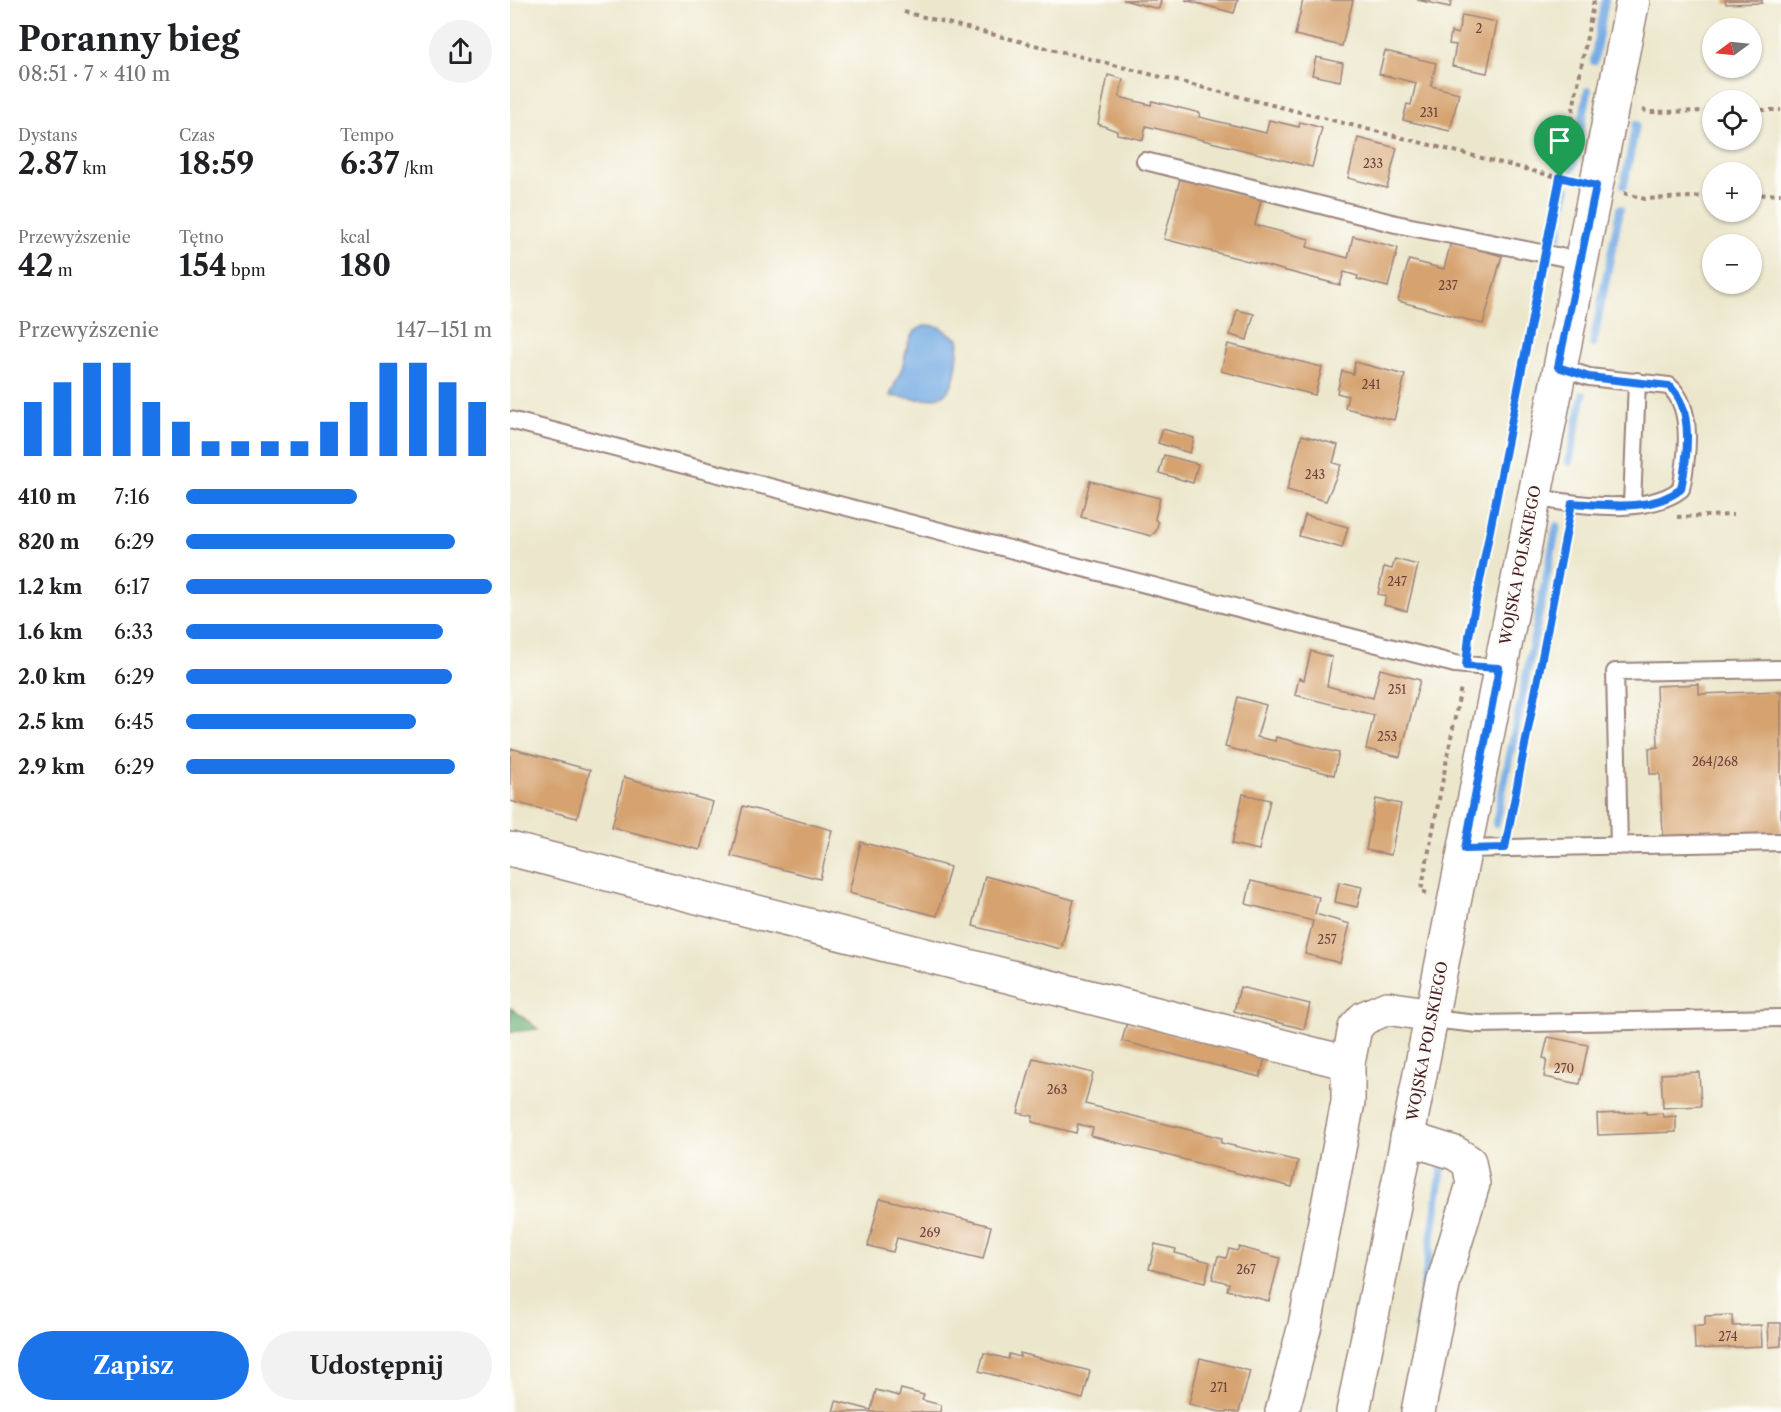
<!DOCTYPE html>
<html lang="pl">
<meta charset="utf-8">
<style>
body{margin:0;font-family:"Libre Caslon Text",serif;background:#f2f2f2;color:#202124;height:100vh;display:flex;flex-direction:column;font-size:22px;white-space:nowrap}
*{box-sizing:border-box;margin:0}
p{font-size:20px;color:#757577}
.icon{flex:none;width:33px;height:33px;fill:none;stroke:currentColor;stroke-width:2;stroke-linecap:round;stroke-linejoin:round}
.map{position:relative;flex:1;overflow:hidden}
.details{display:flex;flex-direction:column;background:#fff;width:510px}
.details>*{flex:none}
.needle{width:39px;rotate:255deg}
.controls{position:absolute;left:1192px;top:18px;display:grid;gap:12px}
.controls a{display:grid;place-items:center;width:60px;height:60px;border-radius:50%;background:#fff;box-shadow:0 2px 4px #0004;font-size:30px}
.pin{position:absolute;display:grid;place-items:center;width:51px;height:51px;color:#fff;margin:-62px -26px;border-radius:50% 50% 50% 0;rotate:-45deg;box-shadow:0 0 6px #0007}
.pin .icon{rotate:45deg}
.round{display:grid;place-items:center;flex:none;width:63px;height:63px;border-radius:32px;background:#f2f2f2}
.head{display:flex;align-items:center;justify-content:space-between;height:102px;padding:0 18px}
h1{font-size:33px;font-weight:800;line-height:45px}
.stats{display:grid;grid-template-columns:repeat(3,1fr);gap:9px;height:102px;padding:6px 18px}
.stats div{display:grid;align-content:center}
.stats b{font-size:30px;font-weight:800}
.stats small{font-size:16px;font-weight:400}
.stats p{font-size:16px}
.chart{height:168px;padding:12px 18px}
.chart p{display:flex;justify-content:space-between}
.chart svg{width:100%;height:108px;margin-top:6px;stroke:#1a73e8;stroke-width:6}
.button{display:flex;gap:12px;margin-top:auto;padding:12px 18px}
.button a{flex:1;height:69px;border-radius:36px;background:#1a73e8;color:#fff;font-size:24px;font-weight:800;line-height:69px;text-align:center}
.button a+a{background:#f2f2f2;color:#202124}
ul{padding:0 18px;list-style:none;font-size:20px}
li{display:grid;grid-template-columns:96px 72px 1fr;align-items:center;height:45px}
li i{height:15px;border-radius:8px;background:#1a73e8}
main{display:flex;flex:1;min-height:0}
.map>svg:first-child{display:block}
</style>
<main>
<section class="details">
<div class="head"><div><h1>Poranny bieg</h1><p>08:51 · 7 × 410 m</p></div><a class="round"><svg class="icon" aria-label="share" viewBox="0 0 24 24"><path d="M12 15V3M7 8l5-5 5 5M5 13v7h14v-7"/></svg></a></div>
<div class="stats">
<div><p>Dystans</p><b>2.87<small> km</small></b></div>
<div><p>Czas</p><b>18:59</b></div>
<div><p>Tempo</p><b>6:37<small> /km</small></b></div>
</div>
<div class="stats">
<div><p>Przewyższenie</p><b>42<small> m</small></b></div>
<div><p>Tętno</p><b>154<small> bpm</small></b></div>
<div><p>kcal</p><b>180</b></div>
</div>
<div class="chart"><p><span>Przewyższenie</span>147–151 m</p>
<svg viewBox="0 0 160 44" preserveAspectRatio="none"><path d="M5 44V22M15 44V14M25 44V6M35 44V6M45 44V22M55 44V30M65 44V38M75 44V38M85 44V38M95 44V38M105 44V30M115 44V22M125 44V6M135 44V6M145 44V14M155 44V22"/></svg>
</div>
<ul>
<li><b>410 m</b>7:16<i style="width:56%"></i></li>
<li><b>820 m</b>6:29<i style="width:88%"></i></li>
<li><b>1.2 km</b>6:17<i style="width:100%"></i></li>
<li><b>1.6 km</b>6:33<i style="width:84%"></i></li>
<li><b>2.0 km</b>6:29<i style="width:87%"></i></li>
<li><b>2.5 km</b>6:45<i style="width:75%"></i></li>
<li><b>2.9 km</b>6:29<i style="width:88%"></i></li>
</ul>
<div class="button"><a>Zapisz</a><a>Udostępnij</a></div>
</section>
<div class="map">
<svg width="1271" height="1412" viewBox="0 0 1271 1412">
<rect width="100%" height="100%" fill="#fdfcf7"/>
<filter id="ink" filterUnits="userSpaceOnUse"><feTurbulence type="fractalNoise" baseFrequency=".0167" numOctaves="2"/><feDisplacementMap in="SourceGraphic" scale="12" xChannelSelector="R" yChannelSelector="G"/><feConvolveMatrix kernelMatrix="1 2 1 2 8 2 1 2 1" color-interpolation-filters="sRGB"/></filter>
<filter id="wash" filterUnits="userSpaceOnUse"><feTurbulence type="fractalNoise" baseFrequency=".008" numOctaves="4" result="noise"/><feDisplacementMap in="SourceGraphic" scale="24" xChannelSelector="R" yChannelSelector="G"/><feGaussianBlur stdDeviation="1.35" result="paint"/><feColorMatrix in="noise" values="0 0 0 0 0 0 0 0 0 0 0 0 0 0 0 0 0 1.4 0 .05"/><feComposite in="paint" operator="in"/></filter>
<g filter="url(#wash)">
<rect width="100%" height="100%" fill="#ece7cc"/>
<path fill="#6fb67b" stroke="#5c6a53" stroke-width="1.5" d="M 0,1008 L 2,1009 L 28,1029 L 0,1032 Z"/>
<path fill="#76ace4" stroke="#606688" stroke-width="1.5" d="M 419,325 L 430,327 L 449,340 C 445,400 439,404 380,396 C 384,385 390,375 393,365 C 398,346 397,329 419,325 Z"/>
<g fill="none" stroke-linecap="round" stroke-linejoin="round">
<path stroke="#76ace4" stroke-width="8" d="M 1084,61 L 1095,0
M 1063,168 L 1078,91
M 1114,185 L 1126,125
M 1049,235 L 1057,189
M 1083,344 L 1110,209
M 1059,462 L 1073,395
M 986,823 L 1047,526
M 908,1328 L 932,1168"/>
</g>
<g id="blocks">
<path fill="#d6a370" d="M 613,0 L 651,0 L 649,9 Z
M 675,0 L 728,0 L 724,13 Z
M 793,0 L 843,0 L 832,46 L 785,35 Z
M 907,0 L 942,0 L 940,7 Z
M 1215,0 L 1252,0 L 1252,3 L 1216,4 Z
M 952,15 L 987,22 L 977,73 L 942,66 L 946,45 L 939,44 L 941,32 L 948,34 Z
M 875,51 L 926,63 L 921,86 L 949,93 L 940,131 L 893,120 L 897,104 L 901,105 L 906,83 L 869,74 Z
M 806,57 L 833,63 L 830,81 L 802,75 Z
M 598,75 L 613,79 L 609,97 L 641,105 L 642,101 L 690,113 L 689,117 L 756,133 L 759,120 L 789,127 L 790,122 L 812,128 L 802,167 L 636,126 L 633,140 L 607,134 L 607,131 L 588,124 Z
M 848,138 L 887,148 L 877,188 L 838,178 Z
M 670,179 L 751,200 L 745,225 L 799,239 L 797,247 L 838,258 L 843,236 L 888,248 L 878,287 L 847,279 L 848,276 L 834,272 L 830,285 L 654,239 Z
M 941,242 L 992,256 L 973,324 L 888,301 L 899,260 L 934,269 Z
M 727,310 L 744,314 L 737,340 L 720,335 Z
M 718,344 L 812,367 L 805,395 L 711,371 Z
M 845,362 L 895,375 L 884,420 L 835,408 L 838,396 L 827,393 L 832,371 L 843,374 Z
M 653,429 L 684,438 L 680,453 L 648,443 Z
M 792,435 L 828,445 L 823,463 L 831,465 L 816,501 L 777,490 Z
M 654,455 L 688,464 L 683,483 L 649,473 Z
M 580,481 L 650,498 L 645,519 L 648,523 L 646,531 L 641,536 L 571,517 Z
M 795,515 L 838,527 L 832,548 L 789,536 Z
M 885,559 L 908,565 L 897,611 L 874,605 L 876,596 L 868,594 L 874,567 L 882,569 Z
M 801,651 L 822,657 L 817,686 L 863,698 L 870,669 L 910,680 L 890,757 L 856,749 L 864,715 L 785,695 L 789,678 L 794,680 Z
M 1189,684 L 1189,694 L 1271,691 L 1271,833 L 1153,836 L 1150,774 L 1140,774 L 1139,748 L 1148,747 L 1146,686 Z
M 728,697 L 756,705 L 747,737 L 765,741 L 766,737 L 829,753 L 824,775 L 715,747 Z
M 0,748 L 80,770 L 67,818 L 0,801 Z
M 114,777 L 203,802 L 190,850 L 102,827 Z
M 733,794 L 760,800 L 749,850 L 722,844 Z
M 866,799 L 891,804 L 881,855 L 856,850 Z
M 233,806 L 322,830 L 310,879 L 221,856 Z
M 351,842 L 440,867 L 427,916 L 339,893 Z
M 475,876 L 564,900 L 551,949 L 463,926 Z
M 741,881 L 809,897 L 805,914 L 840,924 L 830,963 L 795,954 L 803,921 L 736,904 Z
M 829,882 L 852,887 L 847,907 L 825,902 Z
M 730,987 L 800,1004 L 794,1029 L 724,1011 Z
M 617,1022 L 755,1058 L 750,1077 L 612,1041 Z
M 1038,1037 L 1078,1045 L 1070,1084 L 1034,1077 L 1037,1059 L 1033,1058 Z
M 523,1058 L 583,1073 L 575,1104 L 712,1138 L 711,1143 L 788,1161 L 782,1187 L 581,1136 L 583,1128 L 568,1124 L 566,1133 L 522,1122 L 523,1116 L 508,1113 Z
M 1189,1072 L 1191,1106 L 1153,1108 L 1151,1074 Z
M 1136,1112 L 1136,1114 L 1152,1113 L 1153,1117 L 1166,1116 L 1166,1132 L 1088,1135 L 1087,1114 Z
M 370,1198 L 481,1226 L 473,1259 L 387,1238 L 383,1252 L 358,1246 Z
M 645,1244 L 666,1249 L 665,1253 L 700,1262 L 695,1283 L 639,1269 Z
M 729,1247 L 770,1258 L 759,1301 L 717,1290 L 719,1283 L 702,1279 L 708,1256 L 716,1258 L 719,1249 L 727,1251 Z
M 1222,1315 L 1223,1326 L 1251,1325 L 1252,1346 L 1185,1349 L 1184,1326 L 1195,1326 L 1195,1316 Z
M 1258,1323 L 1271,1323 L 1271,1346 L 1259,1347 Z
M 474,1353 L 498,1359 L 499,1354 L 510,1357 L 510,1353 L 580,1371 L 573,1399 L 469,1371 Z
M 690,1358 L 740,1371 L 729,1412 L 710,1412 L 679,1404 Z
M 391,1389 L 414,1395 L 412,1400 L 431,1405 L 430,1412 L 323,1412 L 326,1401 L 361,1410 L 366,1390 L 389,1396 Z"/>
</g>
</g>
<g filter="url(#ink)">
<use href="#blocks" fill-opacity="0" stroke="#9b837c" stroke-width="1.5"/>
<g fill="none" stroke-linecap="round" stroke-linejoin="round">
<g stroke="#9b837c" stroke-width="20">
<path id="lane" d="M 635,161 L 886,224 L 1071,261
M 0,420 L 945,664 L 989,668
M 1024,497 C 1066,505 1136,516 1171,489 C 1177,459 1185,408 1159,386 L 1079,377 L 1049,367
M 1122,504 L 1127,381
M 1109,846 L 1105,672 L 1271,669
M 955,849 L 1271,842
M 921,1019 L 968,1024 L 1271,1018"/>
</g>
<g stroke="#9b837c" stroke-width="36">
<path id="street" d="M 0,849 L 838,1063
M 897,1138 L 945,1153 L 959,1162 L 963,1184 L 934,1280 L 908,1412
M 772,1412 L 795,1325 L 838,1102 L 838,1063 L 845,1028 L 854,1018 L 877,1008 L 922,1015"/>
</g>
<g stroke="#9b837c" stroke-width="36">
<path id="secondary" d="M 843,1412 L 1123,0"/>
</g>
<path stroke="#9b837c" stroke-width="4" stroke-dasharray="4.5 4.5" stroke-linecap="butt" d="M 394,12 L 1051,178
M 1132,110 L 1140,112 L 1203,111
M 1242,110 L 1271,110
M 1114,193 L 1135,199 L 1203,196
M 1242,195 L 1271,194
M 1039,235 L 1084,0
M 1167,517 L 1223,515
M 958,644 L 1030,274
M 1000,827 L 1058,525
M 917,893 L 911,891 L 951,687"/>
<use href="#lane" stroke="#fff" stroke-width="16"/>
<use href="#street" stroke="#fff" stroke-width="33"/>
<use href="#secondary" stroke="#fff" stroke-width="33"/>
</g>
</g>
<g fill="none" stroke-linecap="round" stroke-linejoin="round" filter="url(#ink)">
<g stroke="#fff" stroke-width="12">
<path id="route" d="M 1050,177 L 1086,186 L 1048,367 L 1079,377 L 1159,386 C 1185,408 1177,459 1171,489 C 1142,512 1098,505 1062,503 L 995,848 L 955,849 L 989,668 L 956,666 L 959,636 Z"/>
</g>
<use href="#route" stroke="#1a73e8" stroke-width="8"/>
</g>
<g text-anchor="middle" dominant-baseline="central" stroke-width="5" stroke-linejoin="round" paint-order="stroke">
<g font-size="12" fill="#6d403c">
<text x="969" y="28">2</text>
<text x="919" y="112">231</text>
<text x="863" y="163">233</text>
<text x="938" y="285">237</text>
<text x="861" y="384">241</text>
<text x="805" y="474">243</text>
<text x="887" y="581">247</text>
<text x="887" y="689">251</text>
<text x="877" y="736">253</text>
<text x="1205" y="761">264/268</text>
<text x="817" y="939">257</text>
<text x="1054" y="1068">270</text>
<text x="547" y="1089">263</text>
<text x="420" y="1232">269</text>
<text x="736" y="1269">267</text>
<text x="1218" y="1336">274</text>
<text x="709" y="1387">271</text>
</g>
<g font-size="15" fill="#4a1f2b" stroke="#fdfcf7">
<text transform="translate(1010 565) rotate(-79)">WOJSKA POLSKIEGO</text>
<text transform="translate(917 1041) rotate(-79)">WOJSKA POLSKIEGO</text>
</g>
</g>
</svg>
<div class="controls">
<a><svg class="needle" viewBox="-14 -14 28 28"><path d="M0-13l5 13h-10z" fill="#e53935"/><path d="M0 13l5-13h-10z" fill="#757577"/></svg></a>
<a><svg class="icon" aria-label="locate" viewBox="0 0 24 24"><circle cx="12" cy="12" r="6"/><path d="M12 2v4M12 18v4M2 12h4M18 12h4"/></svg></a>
<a>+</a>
<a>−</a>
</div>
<div class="pin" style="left:1050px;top:177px;background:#1e9e55"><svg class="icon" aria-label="arrive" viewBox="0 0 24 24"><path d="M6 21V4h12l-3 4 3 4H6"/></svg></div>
</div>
</main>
